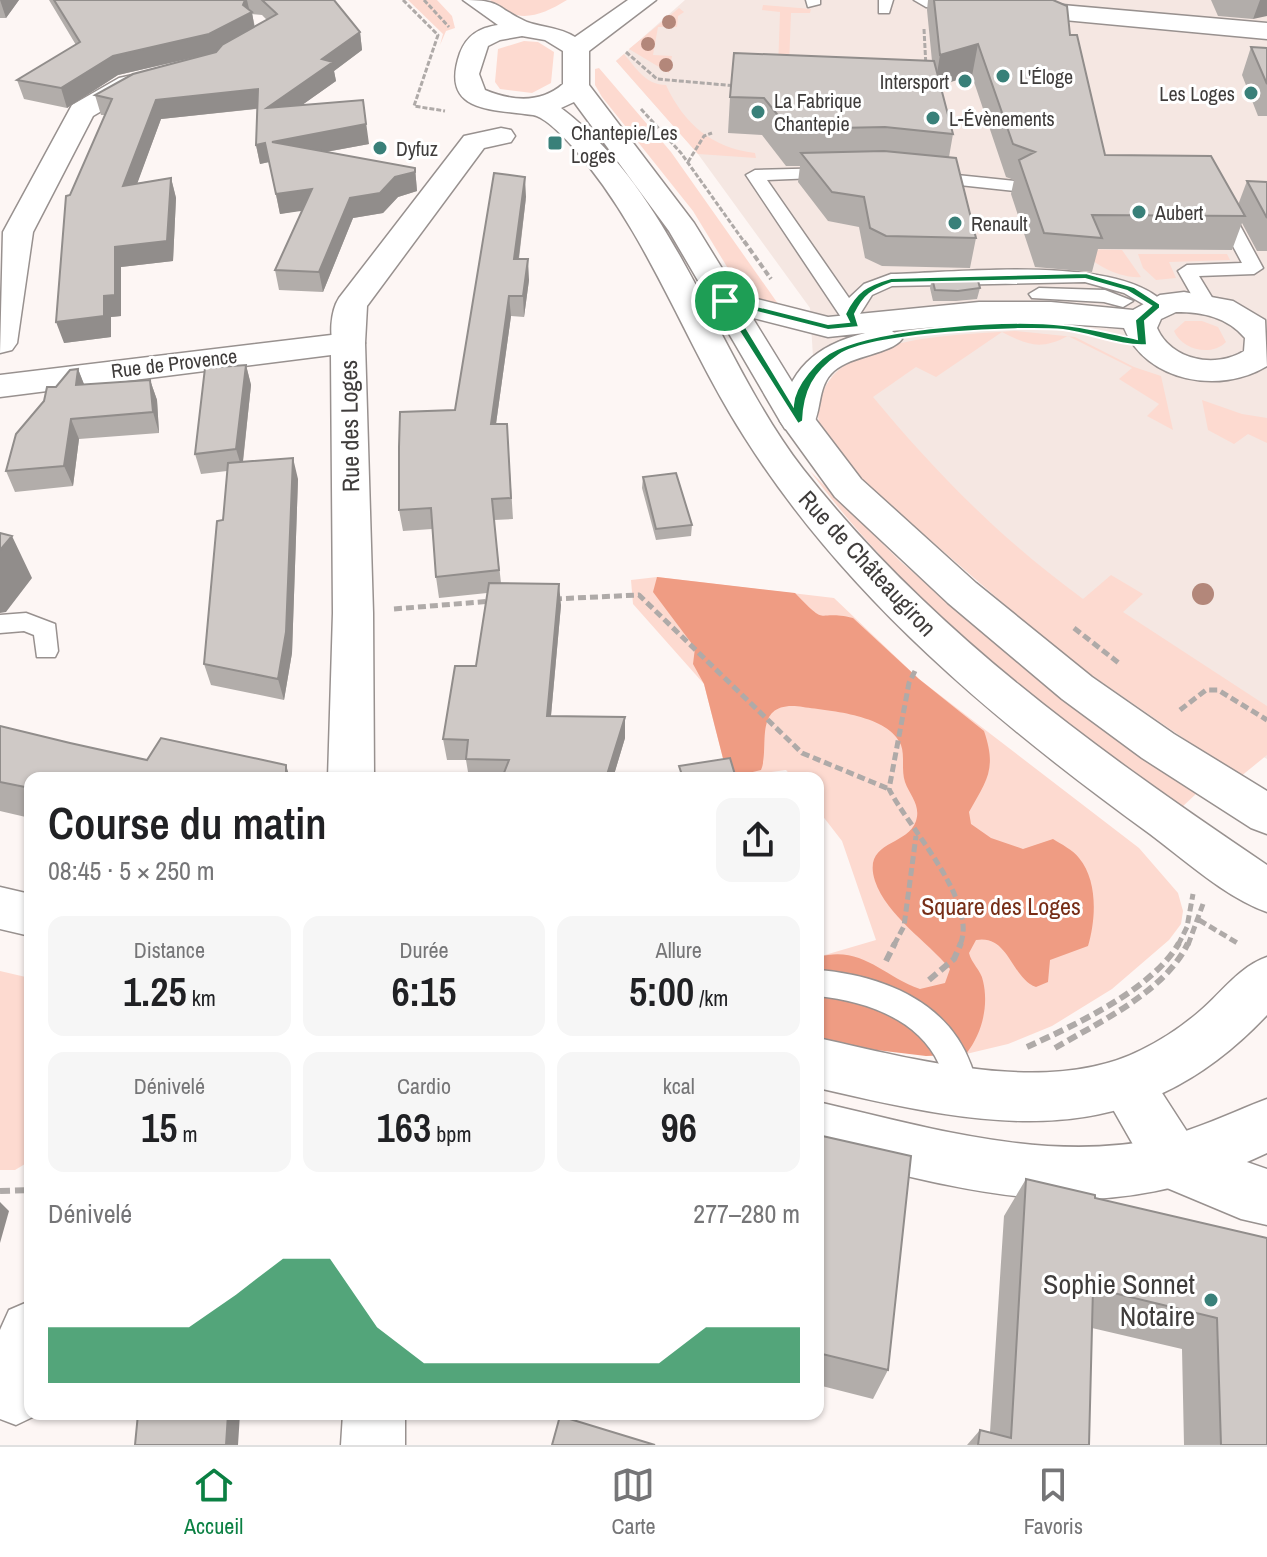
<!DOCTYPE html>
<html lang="fr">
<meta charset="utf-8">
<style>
body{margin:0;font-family:"Archivo Narrow",sans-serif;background:#f6f6f6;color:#202124;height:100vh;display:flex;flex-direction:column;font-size:30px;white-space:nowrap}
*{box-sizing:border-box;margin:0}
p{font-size:26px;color:#757577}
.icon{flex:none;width:44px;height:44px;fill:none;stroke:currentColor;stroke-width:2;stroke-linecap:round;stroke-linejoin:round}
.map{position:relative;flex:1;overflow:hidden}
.sheet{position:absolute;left:24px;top:772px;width:800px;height:648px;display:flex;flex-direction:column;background:#fff;border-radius:16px;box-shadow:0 2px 6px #0004}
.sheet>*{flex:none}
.pin{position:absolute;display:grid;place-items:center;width:68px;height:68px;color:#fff;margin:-34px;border:4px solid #fff;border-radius:50%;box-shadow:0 2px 8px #0007}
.round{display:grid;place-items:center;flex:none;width:84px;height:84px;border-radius:16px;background:#f6f6f6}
.head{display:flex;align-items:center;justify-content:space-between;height:136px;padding:0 24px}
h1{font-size:44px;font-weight:600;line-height:60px}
.stats{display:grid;grid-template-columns:repeat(3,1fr);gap:12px;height:136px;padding:8px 24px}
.stats div{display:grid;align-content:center;border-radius:16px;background:#f6f6f6;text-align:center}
.stats b{font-size:40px;font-weight:600}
.stats small{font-size:22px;font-weight:400}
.stats p{font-size:22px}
.chart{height:224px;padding:16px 24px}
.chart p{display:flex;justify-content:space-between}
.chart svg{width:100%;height:144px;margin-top:8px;fill:#0b8043;opacity:.7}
.dock{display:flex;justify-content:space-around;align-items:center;height:112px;border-top:2px solid #e0e0e0;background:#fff;font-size:22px;color:#757577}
.dock a{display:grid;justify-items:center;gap:4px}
.dock .active{color:#0b8043}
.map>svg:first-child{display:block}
</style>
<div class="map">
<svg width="1267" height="1445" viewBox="0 0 1267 1445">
<rect width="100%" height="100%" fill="#fdf6f4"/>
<path fill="#f5e7e2" d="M 685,0 L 1267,0 L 1267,759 L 1196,716 L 846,393 L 813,357 L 810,308 L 698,154 L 616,61 Z"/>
<path fill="#fddad0" d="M 408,0 L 437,0 L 452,16 L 455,28 L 446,31 L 440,45 L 443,34 Z
M 490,0 L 567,0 C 539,17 516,25 490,0 Z
M 763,5 L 811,9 L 810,13 L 791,13 L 789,66 L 778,69 L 780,12 L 762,10 Z
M 679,8 L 684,12 L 678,16 L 677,27 L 658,27 L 653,55 L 672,56 L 669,73 L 629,49 Z
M 524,41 L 538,42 L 554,52 L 551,83 L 532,93 L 500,89 L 495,82 L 498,49 Z
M 624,54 C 636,68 646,85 666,85 C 684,124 712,148 755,153 L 756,158 L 698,154 L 616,61 Z
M 599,68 L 671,152 L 781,308 L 751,296 L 732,275 L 693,211 L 602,97 L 595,85 L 595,69 Z
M 1082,249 L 1122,250 L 1141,277 C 1123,279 1091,265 1082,249 Z
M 1138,254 L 1227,254 L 1230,260 L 1169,262 L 1176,278 L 1156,280 L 1143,268 Z
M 1185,321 L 1202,321 L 1218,327 L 1226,342 C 1211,357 1182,350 1174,331 Z
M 1015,331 L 1075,337 L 1134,367 L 1161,376 L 1173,430 L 1147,416 L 1159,404 L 1119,379 L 1132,368 L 1068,336 C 1041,350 1029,346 1002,332 L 936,377 L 916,367 L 873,397 C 937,474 1001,539 1083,599 L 1111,575 L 1143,594 L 1123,612 L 1267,706 L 1267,755 L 1240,777 L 1065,657 L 867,485 C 851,468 826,445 819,422 C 816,412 820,400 823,392 C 846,335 961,335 1015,331 Z
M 1202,400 L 1242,414 L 1267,418 L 1267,443 L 1248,434 L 1234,444 L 1208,430 Z
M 810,471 L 900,561 L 1037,679 L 1197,793 L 1181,808 C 1042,705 914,611 810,471 Z
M 657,577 L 834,598 L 919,679 L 1139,848 L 1178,893 L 1183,911 L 1181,924 L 1169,940 L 1112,989 L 1052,1026 L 1008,1044 L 966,1054 L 926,1056 L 818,957 L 876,940 L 842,841 L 818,810 L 818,778 L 793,778 L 786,770 L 728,778 L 704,684 L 633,604 L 631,580 Z
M 0,971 L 30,978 L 30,1161 L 15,1170 L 0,1170 Z"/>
<path fill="#ef9c83" d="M 657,577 L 795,593 C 830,629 813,609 853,618 L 919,679 L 984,731 C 997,769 987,780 969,812 L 971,824 L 991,838 L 1023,849 L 1053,839 C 1061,844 1073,850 1079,858 C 1098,881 1096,919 1088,946 L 1050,960 L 1048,982 L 1036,987 C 1011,978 1009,934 976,940 L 969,953 C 971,963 981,970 983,981 C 989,1006 982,1034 966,1054 L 926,1056 L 818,1043 L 818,957 C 862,945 881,975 920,989 L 945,983 L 950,969 C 927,941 887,916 875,881 C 862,840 907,847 916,821 C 921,805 910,796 905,782 C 901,770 905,756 901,745 C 889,715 831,711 803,707 C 750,699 771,747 761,770 L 728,778 L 704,684 L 693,664 L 695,648 L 653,592 Z"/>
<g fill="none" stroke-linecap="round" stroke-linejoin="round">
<g stroke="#98918f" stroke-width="3">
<path id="lane" d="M 806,0 L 820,0 L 820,4 L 808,7 Z
M 879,0 L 893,0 L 889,13 L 879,13 Z
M 833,168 L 839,169 L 839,177 L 767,180 L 849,298 L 864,284 L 891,274 C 956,273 1123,253 1167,306 L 1157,312 L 1124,293 L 1085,282 L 892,286 L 872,295 L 860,314 L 866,325 L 863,329 L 849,329 L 746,175 L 755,170 Z
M 928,172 L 1015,181 L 1024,186 L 1015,191 L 922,181 L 922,173 Z
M 1221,202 L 1230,207 L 1263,268 L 1254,274 L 1199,276 L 1216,304 L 1206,310 L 1199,308 L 1178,271 L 1187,265 L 1242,263 L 1212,207 Z
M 1039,288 L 1105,290 L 1133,301 L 1123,307 L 1104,302 L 1032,298 L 1029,294 Z
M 26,613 L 55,624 L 58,651 L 55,657 L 37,657 L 34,635 L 24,631 L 0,633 L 0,615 Z
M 818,970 C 881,975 948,1001 971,1065 C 976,1079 980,1092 974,1106 L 963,1110 L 952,1106 C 946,1092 945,1077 939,1064 C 918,1018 864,1001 818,996 Z"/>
</g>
<g stroke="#98918f" stroke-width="3">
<path id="street" d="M 914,0 L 1006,0 L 1267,23 L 1267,39 L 926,7 Z
M 151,71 L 160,73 L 164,79 L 160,85 L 137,90 L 93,116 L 33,232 L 17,343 L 12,350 L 0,353 L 3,232 L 72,105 L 119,78 Z
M 501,128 L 511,130 L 515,136 L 511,142 L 484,148 L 367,306 L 365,343 L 360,350 L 348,353 L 336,350 C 328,338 331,310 339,298 L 464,136 Z
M 725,291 L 828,317 L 979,302 L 1051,302 L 1133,310 L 1160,295 L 1184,292 L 1233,301 L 1265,320 L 1267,366 C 1220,395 1146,382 1124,328 C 1045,321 970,323 892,331 L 902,339 C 891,354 852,355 834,371 C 816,387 823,411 811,429 L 798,432 L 785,429 L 780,421 C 787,370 816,345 865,333 L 828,337 L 714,308 L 709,301 L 714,294 ZM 1176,312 C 1203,312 1227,317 1245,338 L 1244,351 C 1215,369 1171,360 1157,328 L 1161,319 Z
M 1125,1058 L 1144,1065 L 1195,1144 L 1267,1169 L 1267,1225 L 1241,1219 L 1155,1183 L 1098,1083 L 1106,1065 Z
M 30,1301 L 30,1414 L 39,1414 L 16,1425 L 0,1419 L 0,1330 L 9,1310 Z"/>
</g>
<g stroke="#98918f" stroke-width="3">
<path id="secondary" d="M 463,0 C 504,0 495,8 527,22 C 544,28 559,27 575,37 L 628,0 L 656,0 L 589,51 L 589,85 L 694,223 L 813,416 L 861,479 L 976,583 L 1092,677 L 1174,734 L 1267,791 L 1267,834 L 1251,828 L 1142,758 L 1062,699 L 948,603 L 835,497 L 780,421 L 669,231 L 574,102 L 561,108 C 676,195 717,358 803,469 C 930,631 1098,751 1267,865 L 1267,912 C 1225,897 1186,861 1150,834 C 997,723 847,599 745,438 C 684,343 648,232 572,146 C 564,137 545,117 533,115 C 492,109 439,113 460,53 C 467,35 479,28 498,25 ZM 522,36 L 545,40 L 563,51 L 563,84 C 540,104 512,101 485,90 L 479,74 L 488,46 L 500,40 Z
M 348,333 L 360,336 L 365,343 L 373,613 L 374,778 L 328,778 L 333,613 L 331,355 L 0,397 L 0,375 Z
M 0,887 L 30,894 L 30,936 L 0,929 Z
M 1267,957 L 1267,1015 C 1132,1158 990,1128 818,1088 L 818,1038 C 914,1059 1048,1097 1141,1050 C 1162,1040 1184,1025 1201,1010 C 1223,991 1239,967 1267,957 Z
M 1267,1099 L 1267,1153 C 1103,1231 985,1196 818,1154 L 818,1102 C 926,1127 1046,1163 1158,1139 C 1196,1130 1230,1113 1267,1099 Z
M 343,1414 L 405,1414 L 405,1445 L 341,1445 Z"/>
</g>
<path stroke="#afaaa8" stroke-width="3" stroke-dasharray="5 2" stroke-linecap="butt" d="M 403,0 L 438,35 L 414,106 L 445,111
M 424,0 L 449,27
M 924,29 L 926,67
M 626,52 L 657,79 L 737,86
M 641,109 L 681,153 L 745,243
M 688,162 L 704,136 L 712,133"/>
<path stroke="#afaaa8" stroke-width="4" stroke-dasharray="6 3" stroke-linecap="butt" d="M 744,241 L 771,279"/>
<path stroke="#afaaa8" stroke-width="5" stroke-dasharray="8 4" stroke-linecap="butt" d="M 554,599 L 639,595 L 802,753 L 889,789
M 394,609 L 492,601
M 1074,628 L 1120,664
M 915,671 L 909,683 L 889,789 C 908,827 979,902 960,945
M 1180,710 L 1206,690 L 1218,690 L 1267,720
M 1199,920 L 1239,944
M 894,945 L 904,926 L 916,836
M 1178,945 L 1187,927 L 1193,894
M 1188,945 L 1203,904"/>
<path stroke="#afaaa8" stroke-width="6" stroke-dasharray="10 5" stroke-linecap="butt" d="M 886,961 L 895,943
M 929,980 L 954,959 L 961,943
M 1027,1047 C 1075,1025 1153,989 1179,943
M 1055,1048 C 1099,1022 1165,992 1188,943
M 0,1191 L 30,1190"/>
<use href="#lane" fill="#fff" fill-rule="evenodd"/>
<use href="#street" fill="#fff" fill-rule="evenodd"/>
<use href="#secondary" fill="#fff" fill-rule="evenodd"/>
</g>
<g fill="#b3877a">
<circle cx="669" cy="22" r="7"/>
<circle cx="648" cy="44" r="7"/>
<circle cx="666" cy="65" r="7"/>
<circle cx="1203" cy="594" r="11"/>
</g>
<path fill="#b2adaa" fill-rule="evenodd" d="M 0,0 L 19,0 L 6,18 L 0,18 Z
M 49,0 L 334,0 L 360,32 L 362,50 L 334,71 L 336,81 L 302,105 L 369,144 L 326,152 L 415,168 L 417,191 L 398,197 L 383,213 L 353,218 L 323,292 L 279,290 L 275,270 L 302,210 L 280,214 L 269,162 L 260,164 L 256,145 L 257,109 L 161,119 L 137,183 L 171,178 L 176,198 L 173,261 L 121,267 L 121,316 L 111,317 L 111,337 L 64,343 L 70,195 L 105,115 L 101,115 L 95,95 L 216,52 L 218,50 L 213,53 L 118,75 L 67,108 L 24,99 L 17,80 L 76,45 ZM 252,14 L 262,15 L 267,20 L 255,27 Z
M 928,0 L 1053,0 L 1070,35 L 1105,155 L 1238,205 L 1247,181 L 1267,182 L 1267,251 L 1257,251 L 1242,223 L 1232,250 L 1098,249 L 1092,272 L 1035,267 L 1011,194 L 1014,180 L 1006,177 L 972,76 L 940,85 L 953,134 L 949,157 L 976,238 L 970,268 L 882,266 L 865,258 L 859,227 L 828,221 L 798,182 L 800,166 L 786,166 L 762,135 L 728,133 L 730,97 L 932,61 L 927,10 Z
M 1211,0 L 1267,0 L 1253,19 L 1218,16 Z
M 1251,47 L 1267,48 L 1267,116 L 1258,116 L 1242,75 Z
M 526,197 L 519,259 L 529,280 L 524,317 L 511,316 L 496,424 L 507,424 L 513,519 L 494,520 L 501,583 L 561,605 L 551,716 L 625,717 L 625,738 L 613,778 L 469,778 L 466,760 L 447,760 L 443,739 L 476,666 L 487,593 L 439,598 L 436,577 L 432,529 L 403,531 L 399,510 L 455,410 Z
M 932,278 L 980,288 L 977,299 L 956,301 L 933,301 L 930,288 Z
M 246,365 L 251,385 L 243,462 L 298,479 L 292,653 L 284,700 L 211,685 L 204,664 L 223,520 L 227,471 L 201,474 L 195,454 Z
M 78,369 L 84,385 L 150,380 L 157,400 L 159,433 L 79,439 L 73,486 L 15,492 L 6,471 L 56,387 Z
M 643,477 L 692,525 L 691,536 L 656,540 L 642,488 Z
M 0,726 L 70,743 L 147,760 L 286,765 L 30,778 L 30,818 L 0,811 Z
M 818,1135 L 888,1370 L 873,1399 L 818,1385 Z
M 1026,1179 L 1095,1198 L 1267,1238 L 1267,1445 L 1184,1445 L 1182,1349 L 1092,1328 L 1089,1445 L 967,1445 L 980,1430 L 990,1432 L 1004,1216 Z"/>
<path fill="#918d8b" d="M 0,0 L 19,0 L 6,18 Z
M 245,0 L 247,0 L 250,13 L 252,12 L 255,31 L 213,53 L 118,75 L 67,108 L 61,88 L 113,56 L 243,5 Z
M 1260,0 L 1267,0 L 1267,16 L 1253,19 Z
M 360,32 L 362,50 L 334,71 L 336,81 L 271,127 L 267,108 L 322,59 Z
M 978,44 L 972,76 L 935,86 L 940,55 Z
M 258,89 L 262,108 L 161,119 L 129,206 L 123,186 L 156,100 Z
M 363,100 L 369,144 L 276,161 L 272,142 Z
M 265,143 L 269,162 L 260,164 L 256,145 Z
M 415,168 L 417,191 L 398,197 L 383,213 L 353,218 L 323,292 L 319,272 L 350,198 Z
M 525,177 L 526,197 L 516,280 L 514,259 Z
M 171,178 L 176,198 L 173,261 L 121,267 L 121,316 L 111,317 L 111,337 L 64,343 L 56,322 Z
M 312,189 L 315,209 L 280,214 L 276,194 Z
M 528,259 L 529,280 L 524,317 L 523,296 Z
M 509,296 L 511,316 L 493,445 L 491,424 Z
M 246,365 L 251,385 L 242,469 L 236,449 Z
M 78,369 L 86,389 L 76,385 Z
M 150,380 L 157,400 L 159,433 L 153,412 Z
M 71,419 L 79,439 L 73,486 L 64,466 Z
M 293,458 L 298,479 L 292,653 L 284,700 L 278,679 Z
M 12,536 L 32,578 L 6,612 L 0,613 L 0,550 Z
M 559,584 L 561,605 L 549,737 L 547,716 Z
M 625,717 L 625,738 L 613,778 L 606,778 Z
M 286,765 L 290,778 L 286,778 Z
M 821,877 L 818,893 L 818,878 Z
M 0,1202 L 9,1211 L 0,1243 Z
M 228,1414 L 240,1414 L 238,1445 L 226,1445 Z"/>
<path fill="#cfc9c6" stroke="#918d8b" stroke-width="2" d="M 54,0 L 245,0 L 243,5 L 252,12 L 209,34 L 113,56 L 61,88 L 17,80 L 80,42 Z
M 262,0 L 334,0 L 360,32 L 322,59 L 333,62 L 267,108 L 363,100 L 366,124 L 272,142 L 415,168 L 415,172 L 395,177 L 380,193 L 350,198 L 319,272 L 275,270 L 312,189 L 276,194 L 265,143 L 256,145 L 258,89 L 156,100 L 123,186 L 171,178 L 167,241 L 115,247 L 115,295 L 104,296 L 104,316 L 56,322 L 66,196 L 70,195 L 112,99 L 95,95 L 133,74 L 216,52 L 222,45 L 277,14 Z
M 934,0 L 1053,0 L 1067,6 L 1070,35 L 1077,35 L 1105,155 L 1211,156 L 1245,216 L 1092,215 L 1102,238 L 1044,233 L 1019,160 L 1035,152 L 1013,144 L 978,44 L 940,55 Z
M 1251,47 L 1267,48 L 1267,84 Z
M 734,53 L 934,61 L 953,134 L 885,127 L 789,129 L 764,98 L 730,97 Z
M 884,151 L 956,158 L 976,238 L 886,236 L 870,228 L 864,197 L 832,192 L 801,153 Z
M 494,173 L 525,177 L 514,259 L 528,259 L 523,296 L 509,296 L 491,424 L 507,424 L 511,498 L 492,499 L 499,570 L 436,577 L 431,508 L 399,510 L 399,447 L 400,412 L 455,410 Z
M 1247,181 L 1267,182 L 1267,218 Z
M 977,277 L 980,288 L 958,291 L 935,290 L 932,278 Z
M 246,365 L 236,449 L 195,454 L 205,368 Z
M 78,369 L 76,385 L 150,380 L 153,412 L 71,419 L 64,466 L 6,471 L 16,434 L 44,401 L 47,387 L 56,387 L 70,370 Z
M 293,458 L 286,632 L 278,679 L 204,664 L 217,521 L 223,520 L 228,463 Z
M 676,473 L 692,525 L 656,529 L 643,477 Z
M 0,533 L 12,536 L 0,550 Z
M 489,583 L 559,584 L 547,716 L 625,717 L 606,778 L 502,778 L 509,760 L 466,759 L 468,740 L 443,739 L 455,666 L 476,666 Z
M 0,726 L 70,743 L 147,760 L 161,738 L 286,765 L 286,778 L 30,778 L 30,788 L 0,782 Z
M 730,758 L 736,778 L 683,778 L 679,766 Z
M 818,1135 L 911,1156 L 888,1370 L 818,1353 Z
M 1026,1179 L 1095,1195 L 1095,1198 L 1267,1238 L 1267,1445 L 1221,1445 L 1217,1318 L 1093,1288 L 1089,1445 L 978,1445 L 980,1430 L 1011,1438 Z
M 138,1414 L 228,1414 L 226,1445 L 135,1445 Z
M 560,1416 L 655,1445 L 552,1445 Z"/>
<path fill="#0b8043" stroke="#fff" stroke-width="2" fill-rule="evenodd" d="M 1086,273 L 1134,287 L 1160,304 L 1160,308 L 1145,321 L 1147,345 C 1120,347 1090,333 1063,330 C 1021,326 872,333 839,355 C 814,372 804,391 803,421 L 798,424 L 720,301 L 725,298 L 828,324 L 849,322 L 845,314 C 856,291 867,285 891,278 ZM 1085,279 L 1127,291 L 1151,306 L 1135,320 L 1137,339 C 1113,334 1088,327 1064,325 C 1008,319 888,327 837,349 C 818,357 794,385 793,405 L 733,306 L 828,330 L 859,327 L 855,314 C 864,295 872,290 892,283 Z"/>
<g fill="#398079" stroke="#fff" stroke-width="3">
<circle cx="1003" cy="76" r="8"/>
<circle cx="965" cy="81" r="8"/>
<circle cx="1251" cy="93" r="8"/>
<circle cx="758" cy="112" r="8"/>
<circle cx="933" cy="118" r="8"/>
<rect x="547" y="135" width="16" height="16" rx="4"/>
<circle cx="380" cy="148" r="8"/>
<circle cx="1139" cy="212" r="8"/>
<circle cx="955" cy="223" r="8"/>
<circle cx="1211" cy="1300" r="8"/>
</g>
<g text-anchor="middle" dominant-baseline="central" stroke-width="6" stroke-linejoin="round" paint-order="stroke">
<g font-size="20" fill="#3f3c3b" stroke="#fff" text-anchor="start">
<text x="1019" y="76">L'Éloge</text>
<text x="949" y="81" text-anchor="end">Intersport</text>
<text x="1235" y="93" text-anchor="end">Les Loges</text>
<text x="774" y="100">La Fabrique<tspan x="774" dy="23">Chantepie</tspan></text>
<text x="949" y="118">L-Évènements</text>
<text x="571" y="132">Chantepie/Les<tspan x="571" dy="23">Loges</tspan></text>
<text x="396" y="148">Dyfuz</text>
<text x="1155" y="212">Aubert</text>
<text x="971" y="223">Renault</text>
</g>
<g font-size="20" fill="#3f3c3b" stroke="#fff">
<text transform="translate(174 363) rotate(-7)">Rue de Provence</text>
</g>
<g font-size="24" fill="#3f3c3b" stroke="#fff">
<text transform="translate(349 426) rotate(-91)">Rue des Loges</text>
<text transform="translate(868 563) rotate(47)">Rue de Châteaugiron</text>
</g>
<g font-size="24" fill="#762d16" stroke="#fff">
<text x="1001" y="906">Square des Loges</text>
</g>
<g font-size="28" fill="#3f3c3b" stroke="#fff" text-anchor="end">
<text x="1195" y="1284">Sophie Sonnet<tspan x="1195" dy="32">Notaire</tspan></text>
</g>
</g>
</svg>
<div class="pin" style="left:725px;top:301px;background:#1e9e55"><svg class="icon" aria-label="arrive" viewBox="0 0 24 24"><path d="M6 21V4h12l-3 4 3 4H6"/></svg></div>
<section class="sheet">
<div class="head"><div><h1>Course du matin</h1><p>08:45 · 5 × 250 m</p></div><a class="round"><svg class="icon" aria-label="share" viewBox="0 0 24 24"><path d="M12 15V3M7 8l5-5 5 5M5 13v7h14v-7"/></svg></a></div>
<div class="stats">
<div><p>Distance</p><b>1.25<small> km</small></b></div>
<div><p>Durée</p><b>6:15</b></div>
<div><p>Allure</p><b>5:00<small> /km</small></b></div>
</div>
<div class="stats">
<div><p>Dénivelé</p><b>15<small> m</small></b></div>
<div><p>Cardio</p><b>163<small> bpm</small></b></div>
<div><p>kcal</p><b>96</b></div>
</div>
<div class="chart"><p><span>Dénivelé</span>277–280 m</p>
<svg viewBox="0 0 160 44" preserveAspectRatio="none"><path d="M0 44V27L10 27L20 27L30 27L40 17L50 6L60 6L70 27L80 38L90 38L100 38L110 38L120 38L130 38L140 27L150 27L160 27V44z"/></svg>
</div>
</section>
</div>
<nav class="dock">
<a class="active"><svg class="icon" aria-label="home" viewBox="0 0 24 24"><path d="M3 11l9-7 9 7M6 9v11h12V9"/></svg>Accueil</a>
<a><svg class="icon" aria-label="map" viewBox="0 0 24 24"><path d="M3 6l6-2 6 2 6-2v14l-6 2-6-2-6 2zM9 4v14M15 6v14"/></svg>Carte</a>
<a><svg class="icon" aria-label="saved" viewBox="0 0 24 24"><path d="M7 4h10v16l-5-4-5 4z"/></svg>Favoris</a>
</nav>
